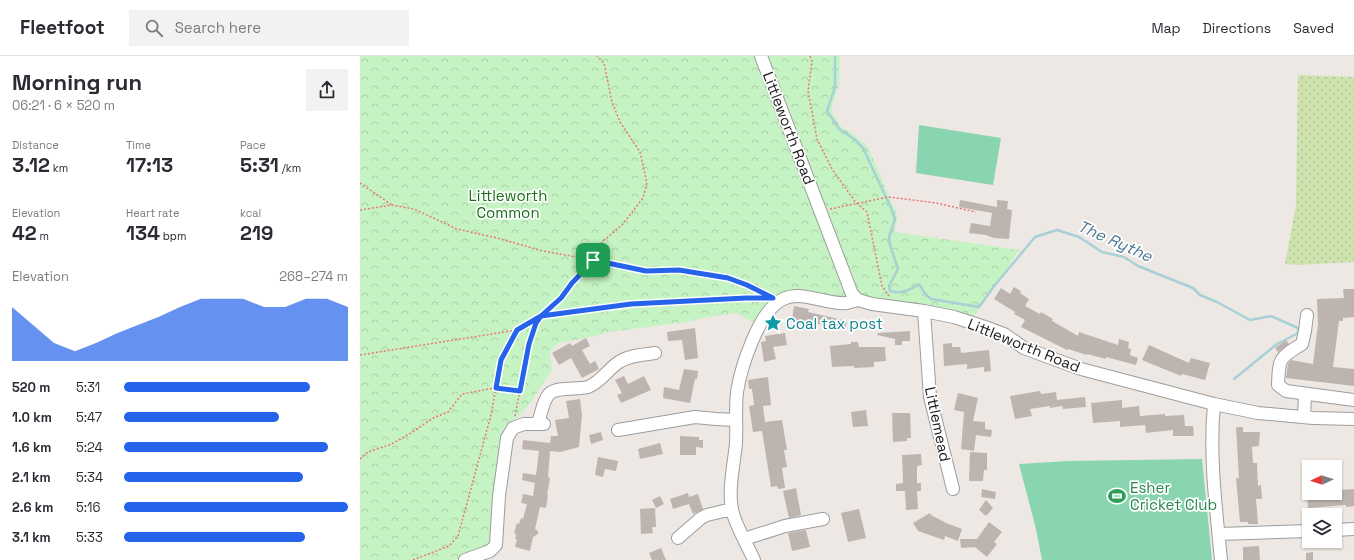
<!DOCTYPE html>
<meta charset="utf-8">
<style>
body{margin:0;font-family:"Space Grotesk",sans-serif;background:#f2f2f3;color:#2b2b33;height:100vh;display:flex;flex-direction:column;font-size:15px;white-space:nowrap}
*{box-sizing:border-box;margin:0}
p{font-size:13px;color:#7c7c81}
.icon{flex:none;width:22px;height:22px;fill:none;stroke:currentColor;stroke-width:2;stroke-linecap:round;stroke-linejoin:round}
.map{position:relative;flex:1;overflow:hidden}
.sheet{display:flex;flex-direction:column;background:#fff;width:360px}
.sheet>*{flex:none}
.needle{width:26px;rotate:266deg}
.controls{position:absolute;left:942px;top:404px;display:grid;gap:8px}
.controls a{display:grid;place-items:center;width:40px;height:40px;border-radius:0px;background:#fff;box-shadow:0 1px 3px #0004;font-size:20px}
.pin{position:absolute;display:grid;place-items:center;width:34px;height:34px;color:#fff;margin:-17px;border-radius:8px;box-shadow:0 2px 6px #0006}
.round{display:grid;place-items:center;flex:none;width:42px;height:42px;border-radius:0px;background:#f2f2f3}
.overview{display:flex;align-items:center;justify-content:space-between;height:68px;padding:0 12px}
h1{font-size:22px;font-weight:800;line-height:30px}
.stats{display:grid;grid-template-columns:repeat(3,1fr);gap:6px;height:68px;padding:4px 12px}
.stats div{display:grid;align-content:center}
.stats b{font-size:20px;font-weight:800}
.stats small{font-size:11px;font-weight:400}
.stats p{font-size:11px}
.chart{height:112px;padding:8px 12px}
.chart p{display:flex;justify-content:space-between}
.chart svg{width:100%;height:72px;margin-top:4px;fill:#2563eb;opacity:.7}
ul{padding:0 12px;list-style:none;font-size:13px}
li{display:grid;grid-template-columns:64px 48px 1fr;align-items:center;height:30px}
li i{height:10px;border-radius:5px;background:#2563eb}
header{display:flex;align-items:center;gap:24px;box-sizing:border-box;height:56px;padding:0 20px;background:#fff;border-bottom:1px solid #e1e1e2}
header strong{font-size:19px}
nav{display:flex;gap:22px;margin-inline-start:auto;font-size:14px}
.search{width:280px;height:36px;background:#f2f2f3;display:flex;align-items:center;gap:10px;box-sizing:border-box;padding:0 14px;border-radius:0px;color:#7c7c81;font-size:15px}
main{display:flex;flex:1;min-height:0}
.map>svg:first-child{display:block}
</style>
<header>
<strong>Fleetfoot</strong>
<div class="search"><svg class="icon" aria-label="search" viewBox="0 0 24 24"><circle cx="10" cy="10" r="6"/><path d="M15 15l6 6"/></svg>Search here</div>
<nav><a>Map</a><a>Directions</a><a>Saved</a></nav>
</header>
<main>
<section class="sheet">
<div class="overview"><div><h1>Morning run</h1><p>06:21 · 6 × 520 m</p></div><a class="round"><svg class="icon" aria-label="share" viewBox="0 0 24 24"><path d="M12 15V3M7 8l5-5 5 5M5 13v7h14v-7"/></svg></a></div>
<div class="stats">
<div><p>Distance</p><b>3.12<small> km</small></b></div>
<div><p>Time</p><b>17:13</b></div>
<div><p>Pace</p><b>5:31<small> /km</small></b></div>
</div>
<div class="stats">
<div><p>Elevation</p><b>42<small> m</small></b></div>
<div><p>Heart rate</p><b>134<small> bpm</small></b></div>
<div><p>kcal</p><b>219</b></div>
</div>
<div class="chart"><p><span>Elevation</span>268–274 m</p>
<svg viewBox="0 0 160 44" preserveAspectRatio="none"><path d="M0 44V11L10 22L20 33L30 38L40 33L50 27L60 22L70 17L80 11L90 6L100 6L110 6L120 11L130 11L140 6L150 6L160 11V44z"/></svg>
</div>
<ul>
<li><b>520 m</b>5:31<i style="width:83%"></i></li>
<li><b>1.0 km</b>5:47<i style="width:69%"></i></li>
<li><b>1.6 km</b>5:24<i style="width:91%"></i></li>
<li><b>2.1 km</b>5:34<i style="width:80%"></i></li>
<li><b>2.6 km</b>5:16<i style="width:100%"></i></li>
<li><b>3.1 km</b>5:33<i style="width:81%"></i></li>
</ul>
</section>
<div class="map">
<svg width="994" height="504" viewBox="0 0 994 504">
<defs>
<pattern id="grass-dots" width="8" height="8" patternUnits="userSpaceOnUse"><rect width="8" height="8" fill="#cde2ad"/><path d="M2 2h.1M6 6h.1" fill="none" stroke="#afc194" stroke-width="1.8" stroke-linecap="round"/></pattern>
<pattern id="park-crowns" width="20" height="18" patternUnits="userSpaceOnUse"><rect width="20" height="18" fill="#c5f3c3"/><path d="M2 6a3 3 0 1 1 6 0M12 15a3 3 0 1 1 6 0" fill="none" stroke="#a9d0a7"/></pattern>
</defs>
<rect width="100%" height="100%" fill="#ede8e3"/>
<path fill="url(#grass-dots)" d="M 938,19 L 994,21 L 994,206 L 937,209 L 925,208 L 936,149 Z"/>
<path fill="url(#park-crowns)" d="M 0,0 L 480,0 L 479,29 L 471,53 L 480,70 L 493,78 L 508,91 L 538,161 L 534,176 L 659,194 L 611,265 L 439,241 L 404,254 L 392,266 L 376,257 L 348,261 L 327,266 L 248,276 L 231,281 L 198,287 L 190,296 L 192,314 L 170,347 L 159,360 L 144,372 L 141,382 L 130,476 L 129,486 L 126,490 L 121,494 L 94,504 L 0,504 Z"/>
<path fill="#88d5af" d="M 559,69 L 641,82 L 633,129 L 556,117 Z
M 842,403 L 852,504 L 682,504 L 676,473 L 659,408 L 708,405 Z"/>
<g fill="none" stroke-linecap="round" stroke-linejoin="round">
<path stroke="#a7d1d6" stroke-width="2.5" d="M 475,0 L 475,31 L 467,55 L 479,73 L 494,83 L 503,92 L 531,152 L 535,163 L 529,181 L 530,189 L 538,213 L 529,230 L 530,235 C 540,238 551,234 559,228 L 566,239 L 571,243 L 619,251 L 635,229 L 675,181 L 697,174 L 719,181 L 742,196 L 764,201 L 778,210 L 833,232 L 840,239 L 857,246 L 890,264 L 911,260 L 938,272 L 938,277 L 917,288 L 874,323"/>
</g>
<path fill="#bdb4b0" d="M 600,144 L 637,151 L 637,144 L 648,145 L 647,153 L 652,154 L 649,183 L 634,182 L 626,179 L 609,177 L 611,167 L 630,170 L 632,157 L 599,151 Z
M 654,231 L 661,235 L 660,237 L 669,243 L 665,250 L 680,258 L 681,256 L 693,263 L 692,265 L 718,280 L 719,276 L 758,289 L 759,283 L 769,286 L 768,292 L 771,293 L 770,299 L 778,302 L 776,309 L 746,301 L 746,303 L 727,298 L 727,299 L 708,293 L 707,294 L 661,271 L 665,264 L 654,258 L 655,256 L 634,243 L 641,232 L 650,238 Z
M 983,233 L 994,233 L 994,261 L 983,262 L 983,265 L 979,265 L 973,311 L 994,313 L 994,330 L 926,322 L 928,308 L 931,304 L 953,308 L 958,268 L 957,243 L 984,242 Z
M 434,250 L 449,253 L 448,256 L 487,265 L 485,272 L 432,264 Z
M 335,272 L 338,302 L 325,304 L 322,284 L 308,285 L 307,276 Z
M 550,275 L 550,285 L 542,285 L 542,289 L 535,289 L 535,283 L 517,279 L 518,277 Z
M 425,277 L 427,289 L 413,291 L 416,303 L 404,306 L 401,286 L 406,285 L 405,280 Z
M 226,282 L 230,290 L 222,294 L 230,308 L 235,305 L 239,313 L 222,322 L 211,302 L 199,309 L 192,297 L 210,287 L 212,290 Z
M 926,284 L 929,288 L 918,296 L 915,292 Z
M 491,286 L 498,286 L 499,291 L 525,291 L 526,305 L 514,306 L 514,311 L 494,312 L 494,310 L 472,311 L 470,290 L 491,288 Z
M 592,287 L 592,291 L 600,291 L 601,297 L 629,294 L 631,315 L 624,316 L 624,311 L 607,313 L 607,308 L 584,310 L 583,288 Z
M 789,289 L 829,307 L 831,302 L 850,307 L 845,324 L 822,318 L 821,320 L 782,304 Z
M 324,313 L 338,315 L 337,323 L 335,323 L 330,347 L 303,342 L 304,331 L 319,334 Z
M 264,320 L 268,328 L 284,320 L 291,334 L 261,347 L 257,339 L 262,337 L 255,324 Z
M 408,321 L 411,349 L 403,350 L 405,366 L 422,364 L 427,394 L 424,394 L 427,411 L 422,412 L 425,432 L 418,433 L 417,430 L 411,431 L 402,375 L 393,376 L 389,350 L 394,349 L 392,333 L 389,333 L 388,324 Z
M 680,335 L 681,338 L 696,336 L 697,344 L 725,341 L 726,351 L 703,353 L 702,350 L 690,352 L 690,350 L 670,353 L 672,360 L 655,363 L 650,340 Z
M 598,337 L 618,342 L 613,365 L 625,366 L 625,373 L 632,374 L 631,381 L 616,379 L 614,395 L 601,393 L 604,356 L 594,354 Z
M 220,343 L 222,359 L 219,391 L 200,396 L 190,395 L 188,421 L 190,422 L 187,439 L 188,439 L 186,452 L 180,451 L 175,473 L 178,475 L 178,478 L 173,481 L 170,495 L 155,491 L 157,483 L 155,483 L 156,478 L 154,477 L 157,467 L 159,468 L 161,462 L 163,463 L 167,448 L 161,447 L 163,438 L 173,440 L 175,427 L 162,424 L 163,417 L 176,419 L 179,395 L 162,393 L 163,384 L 190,387 L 191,380 L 198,380 L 195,364 L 209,362 L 206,345 Z
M 762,344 L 762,352 L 779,350 L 780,360 L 805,358 L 805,360 L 824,359 L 825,370 L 833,370 L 834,380 L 813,380 L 813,374 L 786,377 L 785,369 L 760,371 L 760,365 L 733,367 L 731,347 Z
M 506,354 L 508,370 L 493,371 L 491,356 Z
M 532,357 L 550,357 L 551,382 L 547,382 L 547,385 L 533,386 Z
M 876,371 L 883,371 L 883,376 L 900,376 L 899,390 L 892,391 L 893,407 L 897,407 L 898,430 L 901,429 L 902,443 L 896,443 L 898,468 L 888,468 L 888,466 L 880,466 L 876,422 L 879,422 Z
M 241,376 L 243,384 L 231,388 L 229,379 Z
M 320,380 L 339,381 L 339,384 L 343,384 L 343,392 L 336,391 L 336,399 L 320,399 Z
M 300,387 L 303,398 L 280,403 L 278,393 Z
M 610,396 L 627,397 L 627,414 L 624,414 L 623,425 L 609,425 Z
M 561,398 L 562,409 L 557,410 L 557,427 L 561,427 L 561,435 L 557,435 L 558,453 L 546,454 L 545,435 L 536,435 L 536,428 L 543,427 L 542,399 Z
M 238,401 L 258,405 L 256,415 L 245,413 L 243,421 L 235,419 Z
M 436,432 L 441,459 L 429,462 L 423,435 Z
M 622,433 L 636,436 L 635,443 L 621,441 Z
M 994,433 L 994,450 L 986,451 L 986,449 L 948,452 L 947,437 L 962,437 L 963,439 L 979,438 L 979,434 Z
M 328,437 L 329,441 L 338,438 L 343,453 L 333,458 L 329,448 L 313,453 L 310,443 Z
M 300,440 L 304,448 L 296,452 L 292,444 Z
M 626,444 L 633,452 L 626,460 L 619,454 Z
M 295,452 L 296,471 L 292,471 L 293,477 L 281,478 L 280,453 Z
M 499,453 L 506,482 L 488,486 L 481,457 Z
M 570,457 L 571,459 L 586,467 L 602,473 L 598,485 L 585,480 L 584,484 L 558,475 L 553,467 Z
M 629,466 L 642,476 L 634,486 L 637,488 L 627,501 L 615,491 L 601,492 L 600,483 L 617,483 Z
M 446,474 L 450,491 L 432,495 L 428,477 Z
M 899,490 L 900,504 L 883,504 L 883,491 Z
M 301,492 L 306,504 L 292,504 L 289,497 Z
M 953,496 L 953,504 L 946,504 L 946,497 Z"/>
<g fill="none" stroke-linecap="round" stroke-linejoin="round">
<g stroke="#9d9d9d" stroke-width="14">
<path id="minor" d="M 401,0 L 492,238 L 498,244 L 512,248 L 564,255 L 594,261 L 628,272 L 644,278 L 664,292 L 721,313 L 854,348 L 898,357 L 953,362 L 994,363
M 564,255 L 570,341 L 593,433
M 947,259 L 945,275 L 942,288 C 919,302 919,302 918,329 L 926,335 L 994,344
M 854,348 C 849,400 856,452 861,504
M 944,361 L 945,339
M 178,367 C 181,358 183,345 189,338 C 197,330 218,334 228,331 C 241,326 248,313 259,306 C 269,299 284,299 295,297
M 258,374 L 335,361 L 356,363 L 376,364
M 975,474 L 994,473
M 859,478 L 949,475
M 318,482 L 341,462 L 347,459 L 372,453
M 384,483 L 425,470 L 463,463
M 105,504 L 130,495 L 136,489 L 139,440 L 147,382 L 153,372 L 164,368 L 184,368
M 394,504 C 387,488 376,471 372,454 C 368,434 374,408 376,387 C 377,370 375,353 377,336 C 381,311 399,254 423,243 C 443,234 466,249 487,247 C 490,246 494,245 498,244"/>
</g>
<path stroke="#ec7576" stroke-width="1.5" stroke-dasharray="2 2" stroke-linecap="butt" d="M 450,0 L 452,5 L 448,35 L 457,83 L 472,113 L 496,147 L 507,156 L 522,230 L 529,240
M 0,127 L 32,149
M 470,153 L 528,141 L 576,147 L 616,156
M 0,154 L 32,149 L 54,153 L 97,173 L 137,182 L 183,195 L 233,204 L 286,215 L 319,214 L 368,222 L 387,229 L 409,240
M 183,258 L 201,242 L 212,227 L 232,206 L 242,186 L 262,169 L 283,142 L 287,127 L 280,96 L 260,66 L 252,46 L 244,7 L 237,0
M 0,299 L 157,274 L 164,271 L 181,260 L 271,248 L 386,242 L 407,242
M 155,360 L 169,288 L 177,267 L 180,261
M 0,403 L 8,396 L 32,388 L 54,375 L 73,362 L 88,356 L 102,338 L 135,332 L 160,335
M 53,504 L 89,490 L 98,480 L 131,359 L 141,304 L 157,274"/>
<use href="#minor" stroke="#fff" stroke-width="12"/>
</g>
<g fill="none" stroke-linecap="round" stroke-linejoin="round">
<g stroke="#fff" stroke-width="8">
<path id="route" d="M 233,204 L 232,206 L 212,227 L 201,242 L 181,260 L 176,267 L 169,288 L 160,335 L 136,332 L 141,304 L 157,274 L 181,260 L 271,248 L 386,242 L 413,242 L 387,229 L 368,222 L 319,214 L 286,215 L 233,204"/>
</g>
<use href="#route" stroke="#2563eb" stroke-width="5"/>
</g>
<defs>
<g id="sight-bare" transform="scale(1.38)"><path d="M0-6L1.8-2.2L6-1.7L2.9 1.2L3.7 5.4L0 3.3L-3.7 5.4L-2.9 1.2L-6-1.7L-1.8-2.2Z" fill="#0f9aa8" stroke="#fff" stroke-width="2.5" paint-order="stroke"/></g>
<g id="stadium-bare" transform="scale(1.38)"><path d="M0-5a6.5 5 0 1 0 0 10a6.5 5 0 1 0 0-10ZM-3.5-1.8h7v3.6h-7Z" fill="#2e9e5b" stroke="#fff" stroke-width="2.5" paint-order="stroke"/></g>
</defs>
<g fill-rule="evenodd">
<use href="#sight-bare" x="413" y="267"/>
<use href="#stadium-bare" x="757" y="440"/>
</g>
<g text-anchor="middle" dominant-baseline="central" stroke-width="3.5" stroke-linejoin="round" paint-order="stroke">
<g font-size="15" fill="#1c1c1c" stroke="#fff">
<text transform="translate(429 72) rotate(69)">Littleworth Road</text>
<text transform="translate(664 289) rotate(22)">Littleworth Road</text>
<text transform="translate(578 368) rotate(78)">Littlemead</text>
</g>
<g font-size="15" fill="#186f16" stroke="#fff">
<text x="148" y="139">Littleworth<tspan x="148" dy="17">Common</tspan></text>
</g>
<g font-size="15" fill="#0d838f" stroke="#fff" text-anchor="start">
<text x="426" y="267">Coal tax post</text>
</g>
<g font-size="15" fill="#27864d" stroke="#fff" text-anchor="start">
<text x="770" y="431">Esher<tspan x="770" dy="17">Cricket Club</tspan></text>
</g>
<g font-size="16" font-style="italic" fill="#4c7894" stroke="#fff">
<text transform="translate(755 185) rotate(24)">The Rythe</text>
</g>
</g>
</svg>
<div class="controls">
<a><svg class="needle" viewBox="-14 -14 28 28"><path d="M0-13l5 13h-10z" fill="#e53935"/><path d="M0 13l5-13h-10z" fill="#7c7c81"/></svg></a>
<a><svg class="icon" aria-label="layers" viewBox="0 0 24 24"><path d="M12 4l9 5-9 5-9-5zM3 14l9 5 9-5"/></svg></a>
</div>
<div class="pin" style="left:233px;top:204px;background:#1e9e55"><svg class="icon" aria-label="arrive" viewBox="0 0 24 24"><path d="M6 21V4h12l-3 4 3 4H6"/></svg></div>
</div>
</main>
